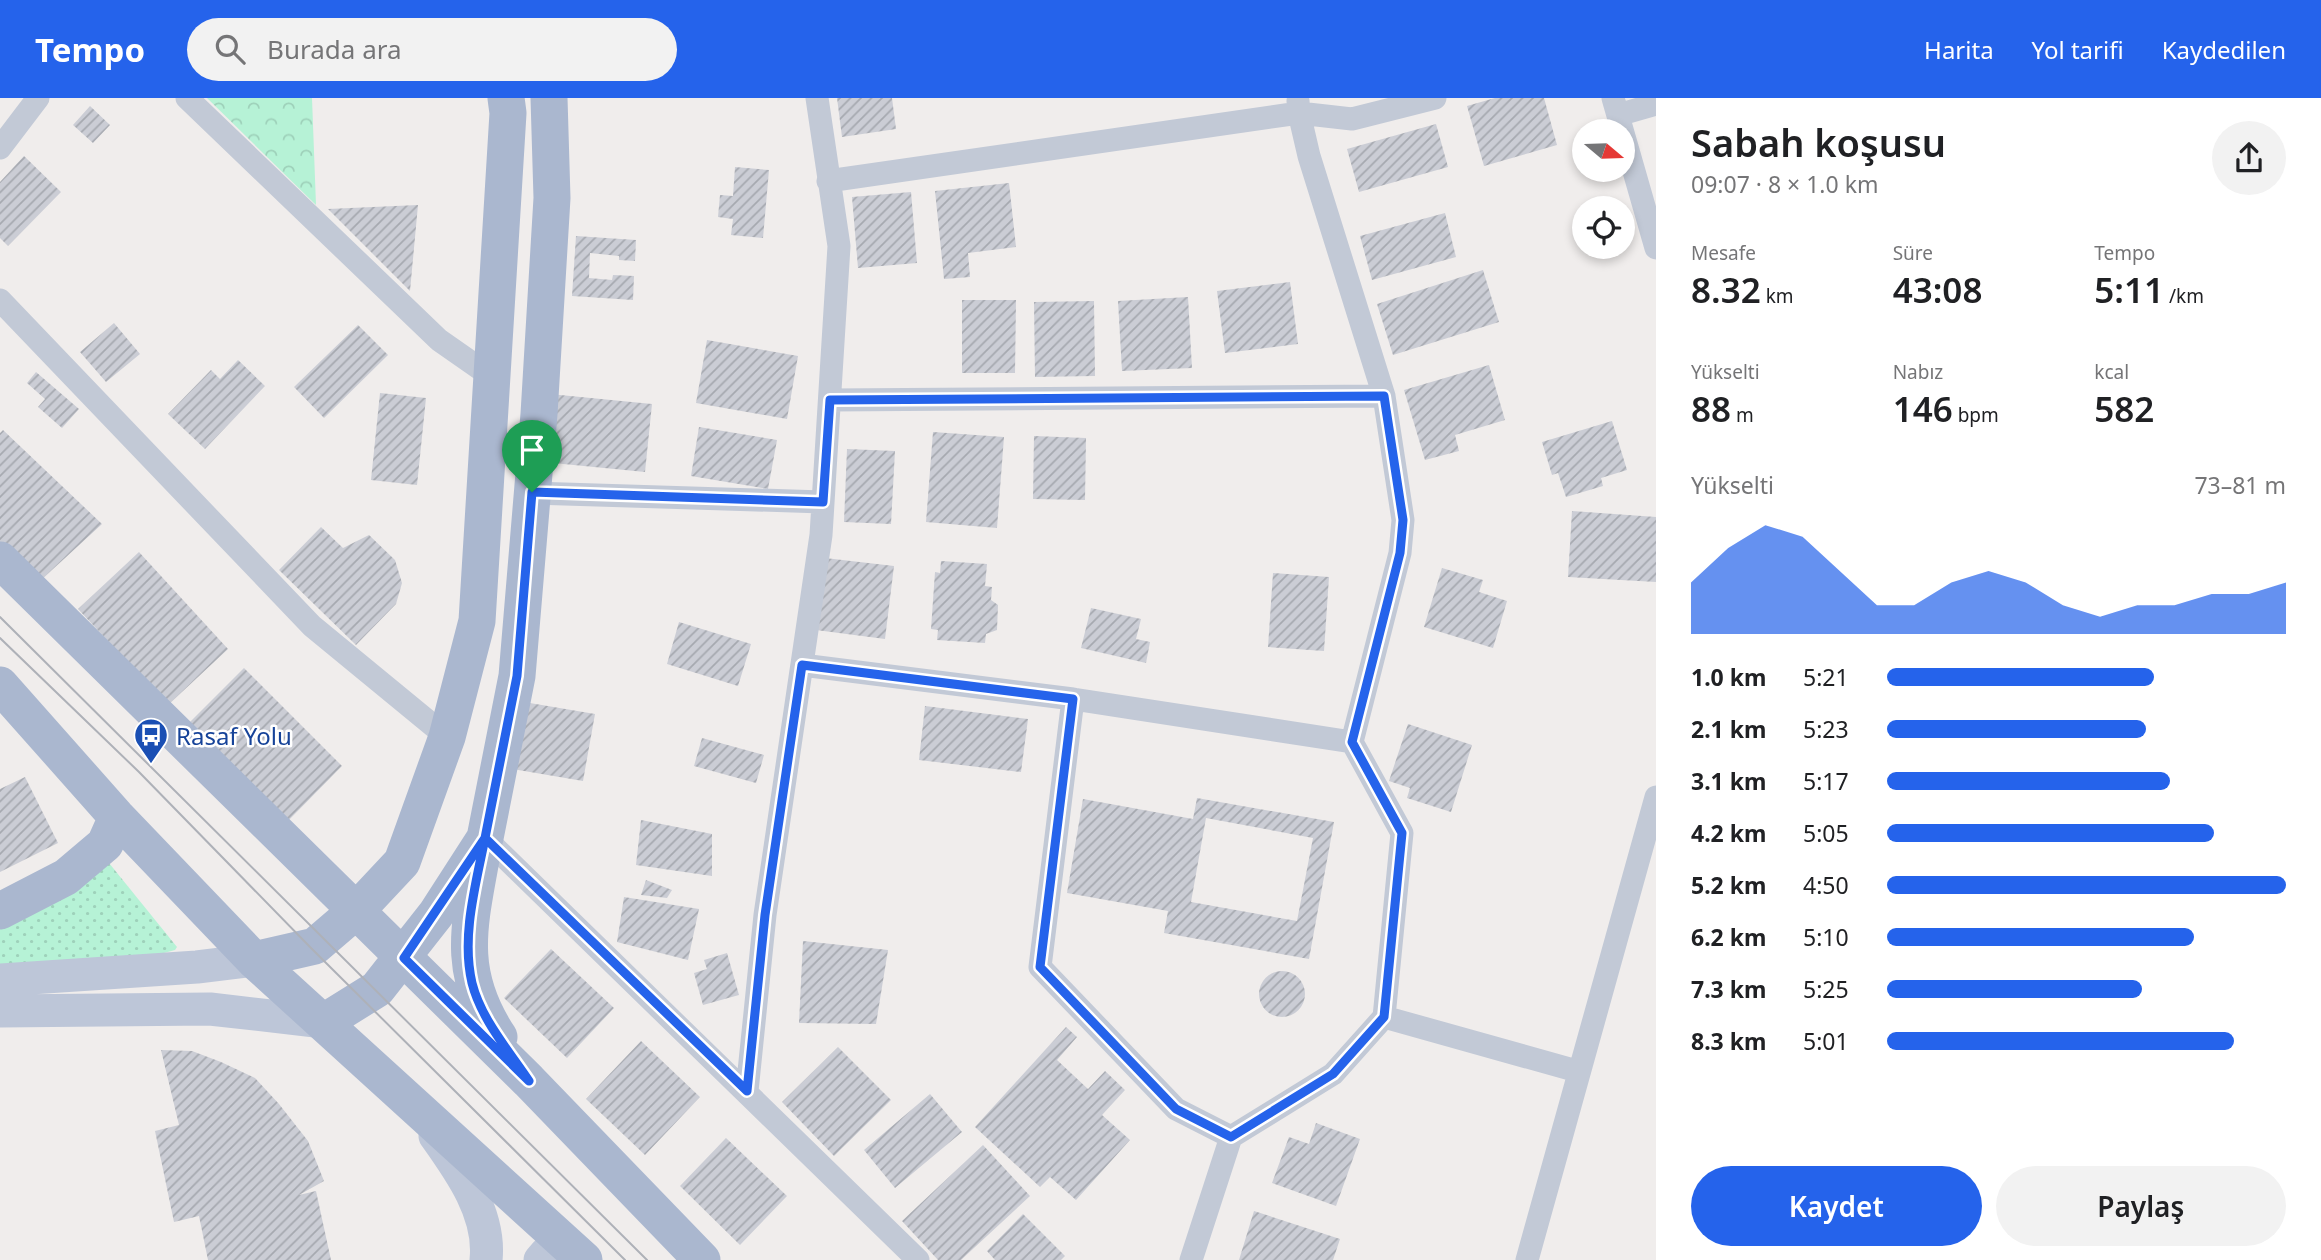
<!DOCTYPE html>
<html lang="tr">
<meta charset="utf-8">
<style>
body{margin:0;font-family:"Noto Sans",sans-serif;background:#f2f2f2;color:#202124;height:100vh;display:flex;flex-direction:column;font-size:26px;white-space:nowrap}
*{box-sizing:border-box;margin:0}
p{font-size:23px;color:#757577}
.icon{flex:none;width:38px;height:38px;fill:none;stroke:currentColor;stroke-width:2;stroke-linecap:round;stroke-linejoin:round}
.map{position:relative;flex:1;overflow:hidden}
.sheet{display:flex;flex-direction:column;background:#fff;width:665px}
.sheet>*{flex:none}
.needle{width:46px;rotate:109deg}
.buttons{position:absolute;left:1572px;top:21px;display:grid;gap:14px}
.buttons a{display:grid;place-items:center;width:63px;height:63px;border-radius:50%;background:#fff;box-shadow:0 4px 10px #0003;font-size:35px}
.pin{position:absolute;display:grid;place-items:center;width:60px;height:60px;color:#fff;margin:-72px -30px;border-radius:50% 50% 50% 0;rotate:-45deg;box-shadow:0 0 7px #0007}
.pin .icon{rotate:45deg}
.round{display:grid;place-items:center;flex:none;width:74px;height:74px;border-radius:37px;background:#f2f2f2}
.overview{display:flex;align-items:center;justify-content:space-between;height:119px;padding:0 35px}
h1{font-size:38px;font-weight:600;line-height:52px}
.figures{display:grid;grid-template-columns:repeat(3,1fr);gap:10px;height:119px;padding:7px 35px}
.figures div{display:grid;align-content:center}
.figures b{font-size:35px;font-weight:600}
.figures small{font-size:19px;font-weight:400}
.figures p{font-size:19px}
.chart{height:196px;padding:14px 35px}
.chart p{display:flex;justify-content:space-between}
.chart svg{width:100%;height:126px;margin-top:7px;fill:#2563eb;opacity:.7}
.primary-button{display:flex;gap:14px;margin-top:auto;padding:14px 35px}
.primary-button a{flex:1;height:80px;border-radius:42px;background:#2563eb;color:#fff;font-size:28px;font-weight:600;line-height:80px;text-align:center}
.primary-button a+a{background:#f2f2f2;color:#202124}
ul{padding:0 35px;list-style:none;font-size:23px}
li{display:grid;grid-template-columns:112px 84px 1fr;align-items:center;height:52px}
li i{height:18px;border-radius:9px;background:#2563eb}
header{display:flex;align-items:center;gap:42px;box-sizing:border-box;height:98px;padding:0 35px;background:#2563eb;color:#fff}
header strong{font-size:33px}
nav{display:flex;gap:38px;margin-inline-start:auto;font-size:24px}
.search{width:490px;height:63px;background:#f2f2f2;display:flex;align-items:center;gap:18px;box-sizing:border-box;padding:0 24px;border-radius:38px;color:#757577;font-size:26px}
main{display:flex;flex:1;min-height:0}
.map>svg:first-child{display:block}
</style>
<header>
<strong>Tempo</strong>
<div class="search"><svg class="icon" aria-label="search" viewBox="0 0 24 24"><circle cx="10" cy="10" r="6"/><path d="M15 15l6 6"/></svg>Burada ara</div>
<nav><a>Harita</a><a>Yol tarifi</a><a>Kaydedilen</a></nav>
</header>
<main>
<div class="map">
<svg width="1656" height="1162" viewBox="0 0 1656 1162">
<defs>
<pattern id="grass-dots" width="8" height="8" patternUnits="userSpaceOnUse" patternTransform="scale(1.75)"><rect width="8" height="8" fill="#b6f2d6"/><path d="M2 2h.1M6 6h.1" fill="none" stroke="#9ed1ba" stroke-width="1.8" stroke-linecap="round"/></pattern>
<pattern id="forest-crowns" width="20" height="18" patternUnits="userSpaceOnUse" patternTransform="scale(1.75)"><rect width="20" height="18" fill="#b6f2d6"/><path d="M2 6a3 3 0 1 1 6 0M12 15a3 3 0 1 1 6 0" fill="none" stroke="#9ed1ba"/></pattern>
<pattern id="building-hatch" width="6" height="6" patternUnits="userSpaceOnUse" patternTransform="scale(1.75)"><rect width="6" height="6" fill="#cbcdd5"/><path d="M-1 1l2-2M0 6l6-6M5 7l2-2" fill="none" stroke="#a6a9b0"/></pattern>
</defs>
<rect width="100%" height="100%" fill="#f0edec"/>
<path fill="url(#grass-dots)" d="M 109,765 L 177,849 L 175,852 L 142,861 L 0,869 L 0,830 Z"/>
<path fill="url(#forest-crowns)" d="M 207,0 L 312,0 L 316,107 Z"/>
<path fill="url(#building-hatch)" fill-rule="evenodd" d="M 837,0 L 892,0 L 896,31 L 842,39 Z
M 1495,0 L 1544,0 L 1557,47 L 1484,68 L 1467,8 Z
M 90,8 L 110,27 L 93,45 L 73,27 Z
M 1436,26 L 1448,69 L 1359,94 L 1347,51 Z
M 24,58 L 61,94 L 8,148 L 0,140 L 0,84 Z
M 735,69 L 769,72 L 763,140 L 731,137 L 733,121 L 718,119 L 720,97 L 733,98 Z
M 1009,85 L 1016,149 L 968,155 L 970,179 L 944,181 L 935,93 Z
M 911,94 L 917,165 L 858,170 L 852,99 Z
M 418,107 L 410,193 L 328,111 Z
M 1445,115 L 1456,159 L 1372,182 L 1360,138 Z
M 576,138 L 636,142 L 635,163 L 619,162 L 619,158 L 590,155 L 589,180 L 612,182 L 613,177 L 634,178 L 633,202 L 572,198 Z
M 1483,172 L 1499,224 L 1393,257 L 1377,206 Z
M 1290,184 L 1298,246 L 1225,255 L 1217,193 Z
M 1188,199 L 1192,270 L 1122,273 L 1118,203 Z
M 962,202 L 1016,202 L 1015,275 L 962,275 Z
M 1094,203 L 1095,278 L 1035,279 L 1034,204 Z
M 114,225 L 140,256 L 106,284 L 80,254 Z
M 358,227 L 388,257 L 324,320 L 294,289 Z
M 707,242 L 798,258 L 787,321 L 696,305 Z
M 238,262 L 265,288 L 205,351 L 168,316 L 211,272 L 220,281 Z
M 1489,267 L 1505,322 L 1455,337 L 1459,353 L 1425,362 L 1404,292 Z
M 36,274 L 79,311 L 62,330 L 38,309 L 45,301 L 27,285 Z
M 380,295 L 426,300 L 417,387 L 371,382 Z
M 550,296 L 652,306 L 645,374 L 543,364 Z
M 1612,323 L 1627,372 L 1601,380 L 1603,388 L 1566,399 L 1558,375 L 1552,377 L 1542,344 Z
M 699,329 L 777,342 L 768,391 L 691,378 Z
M 3,332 L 102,426 L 40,483 L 0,444 L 0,335 Z
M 933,334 L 1004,339 L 997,430 L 926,424 Z
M 1034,338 L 1086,340 L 1085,402 L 1033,401 Z
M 847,351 L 895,353 L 891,426 L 844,424 Z
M 1572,413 L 1656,419 L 1656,484 L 1568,479 Z
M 321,429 L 343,450 L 369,437 L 395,462 L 402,485 L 396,506 L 356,547 L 279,472 Z
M 139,454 L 228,551 L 168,607 L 78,511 Z
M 825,460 L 894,468 L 885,541 L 816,532 Z
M 941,463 L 987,466 L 985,488 L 992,489 L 991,502 L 998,507 L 997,532 L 986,536 L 985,545 L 937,542 L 938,532 L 931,531 L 935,474 L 940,475 Z
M 1442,470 L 1483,482 L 1479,494 L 1507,503 L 1493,550 L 1424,529 Z
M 1273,475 L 1329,479 L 1324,553 L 1268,549 Z
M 1091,510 L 1141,521 L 1136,541 L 1150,544 L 1146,565 L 1081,550 Z
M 679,524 L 751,546 L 738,588 L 667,566 Z
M 244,570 L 342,668 L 283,728 L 185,629 Z
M 518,603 L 595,616 L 583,683 L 507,670 Z
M 925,608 L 1028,621 L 1021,674 L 919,662 Z
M 1408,626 L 1472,647 L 1451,714 L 1407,700 L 1410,690 L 1389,683 Z
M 702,640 L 764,657 L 756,685 L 694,668 Z
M 25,679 L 58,745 L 0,774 L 0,691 Z
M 1197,700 L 1334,724 L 1309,861 L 1164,835 L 1168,813 L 1067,795 L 1083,701 L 1193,721 ZM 1206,720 L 1313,740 L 1297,823 L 1191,804 Z
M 641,722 L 712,736 L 712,778 L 636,767 Z
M 646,782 L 672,792 L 667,800 L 641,797 Z
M 624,799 L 699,811 L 688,862 L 617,844 Z
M 803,843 L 888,852 L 876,926 L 799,925 Z
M 551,851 L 614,910 L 567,960 L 504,900 Z
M 727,855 L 739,897 L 703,907 L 694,875 L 707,871 L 704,862 Z
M1259 896a23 23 0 1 1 46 0a23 23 0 1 1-46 0Z
M 1066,929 L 1077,939 L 1057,962 L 1088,991 L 1105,973 L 1125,992 L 1102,1017 L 1130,1042 L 1076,1102 L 1050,1079 L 1040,1089 L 975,1029 Z
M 641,943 L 700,999 L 645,1057 L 586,1001 Z
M 838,949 L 891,1002 L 834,1058 L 782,1004 Z
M 161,952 L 192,953 L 221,964 L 255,980 L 279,1006 L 308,1043 L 324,1083 L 299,1097 L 316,1093 L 331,1162 L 208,1162 L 199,1118 L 174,1124 L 155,1033 L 179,1027 Z
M 930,996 L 962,1034 L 895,1090 L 864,1052 Z
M 1316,1025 L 1360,1041 L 1336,1108 L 1272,1085 L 1289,1039 L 1309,1046 Z
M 726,1040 L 787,1098 L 740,1147 L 680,1088 Z
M 983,1047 L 1030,1098 L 961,1162 L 938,1162 L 902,1123 Z
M 1254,1113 L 1340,1141 L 1333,1162 L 1239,1162 Z
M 1023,1116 L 1065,1158 L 1061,1162 L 995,1162 L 987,1153 Z"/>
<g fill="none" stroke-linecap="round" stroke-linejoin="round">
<path stroke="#c2c9d6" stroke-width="23" d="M 187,0 L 439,242 L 492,279
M 1613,0 L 1656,150
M 1298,3 L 1299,15 L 1352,21 L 1435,0
M 1618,17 L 1656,6
M 0,50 L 38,0
M 828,83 L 1299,15 L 1309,58 L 1384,298 L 1403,422 L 1400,455 L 1352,644 L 1402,735 L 1384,919 L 1333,976 L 1231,1039 L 1191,1162
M 0,202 L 312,528 L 447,639
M 830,302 L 1384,298
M 532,395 L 823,404
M 802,567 L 1073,601 L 1352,644
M 1073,601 L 1040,869 L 1176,1011 L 1231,1039
M 485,740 L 918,1162
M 1384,919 L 1577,973
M 747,993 L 765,817 L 821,437 L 839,148 L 817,0
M 1527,1162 L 1656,699"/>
<path stroke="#bdc6d8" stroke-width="33" d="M 0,882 L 197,869 L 254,862
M 0,913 L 210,911 L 324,924
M 435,1038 C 460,1073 491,1116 486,1162
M 540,1162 L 546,1155 L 577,1156"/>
<path stroke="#aab7cf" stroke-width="37" d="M 0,462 L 529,983 L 702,1162
M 0,587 L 117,719 L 254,862 L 584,1162
M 482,756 C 469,828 456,874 499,939
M 0,813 L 66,779 L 105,746 L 117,719
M 254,862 L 315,848 L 357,812 L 402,764 L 447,639 L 477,523 L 508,15 L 506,0
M 324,924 L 377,891 L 436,816 L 485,740 L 517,578 L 539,316 L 552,100 L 549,0"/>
<path stroke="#aeb1b8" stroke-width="2" d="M 0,519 L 647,1162
M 0,540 L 139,674 L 310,849 L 625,1162"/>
</g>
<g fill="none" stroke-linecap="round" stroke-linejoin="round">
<g stroke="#fff" stroke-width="14">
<path id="route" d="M 532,394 L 517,578 L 485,740 L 404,860 L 529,983 C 509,953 481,921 472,885 C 461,838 476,786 485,740 L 747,993 L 765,817 L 802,567 L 1073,601 L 1040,869 L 1176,1011 L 1231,1039 L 1333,976 L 1384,919 L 1402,735 L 1352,644 L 1400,455 L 1403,422 L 1384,298 L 830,302 L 823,404 L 532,394"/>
</g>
<use href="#route" stroke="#2563eb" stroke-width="9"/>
</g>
<defs>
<g id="bus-pin" transform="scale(1.75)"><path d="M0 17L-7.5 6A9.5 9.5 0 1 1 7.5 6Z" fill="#1a4fb4" stroke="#fff"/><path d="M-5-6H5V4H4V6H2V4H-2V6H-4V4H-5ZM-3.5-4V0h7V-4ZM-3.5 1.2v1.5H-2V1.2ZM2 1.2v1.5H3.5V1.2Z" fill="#fff"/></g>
</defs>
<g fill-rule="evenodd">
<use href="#bus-pin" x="151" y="637"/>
</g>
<g text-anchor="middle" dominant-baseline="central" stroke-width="5" stroke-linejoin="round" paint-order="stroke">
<g font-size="24" fill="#164399" stroke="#fff" text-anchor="start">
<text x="176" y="637">Rasaf Yolu</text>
</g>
</g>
</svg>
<div class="buttons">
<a><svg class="needle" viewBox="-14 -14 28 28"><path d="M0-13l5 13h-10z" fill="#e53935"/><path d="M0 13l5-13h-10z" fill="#757577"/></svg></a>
<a><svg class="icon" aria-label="locate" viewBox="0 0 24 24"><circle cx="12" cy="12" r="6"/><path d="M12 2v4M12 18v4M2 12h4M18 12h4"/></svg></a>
</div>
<div class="pin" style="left:532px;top:394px;background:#1e9e55"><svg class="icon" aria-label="arrive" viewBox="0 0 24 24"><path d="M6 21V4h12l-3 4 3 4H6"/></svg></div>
</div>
<section class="sheet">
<div class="overview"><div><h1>Sabah koşusu</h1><p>09:07 · 8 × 1.0 km</p></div><a class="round"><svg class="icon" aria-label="share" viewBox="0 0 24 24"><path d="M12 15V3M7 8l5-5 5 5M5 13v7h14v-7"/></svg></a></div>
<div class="figures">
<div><p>Mesafe</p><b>8.32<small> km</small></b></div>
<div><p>Süre</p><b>43:08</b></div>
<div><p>Tempo</p><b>5:11<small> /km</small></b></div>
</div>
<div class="figures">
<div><p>Yükselti</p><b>88<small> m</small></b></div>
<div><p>Nabız</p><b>146<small> bpm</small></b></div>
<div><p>kcal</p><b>582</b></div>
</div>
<div class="chart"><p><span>Yükselti</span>73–81 m</p>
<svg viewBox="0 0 160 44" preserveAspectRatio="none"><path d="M0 44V26L10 14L20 6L30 10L40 22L50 34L60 34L70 26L80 22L90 26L100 34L110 38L120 34L130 34L140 30L150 30L160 26V44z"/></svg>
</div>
<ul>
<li><b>1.0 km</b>5:21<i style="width:67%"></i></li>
<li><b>2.1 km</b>5:23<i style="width:65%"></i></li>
<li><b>3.1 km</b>5:17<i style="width:71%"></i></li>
<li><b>4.2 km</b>5:05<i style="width:82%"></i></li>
<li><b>5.2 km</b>4:50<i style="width:100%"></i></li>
<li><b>6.2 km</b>5:10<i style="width:77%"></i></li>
<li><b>7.3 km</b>5:25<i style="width:64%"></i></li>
<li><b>8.3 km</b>5:01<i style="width:87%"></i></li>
</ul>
<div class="primary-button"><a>Kaydet</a><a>Paylaş</a></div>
</section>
</main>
